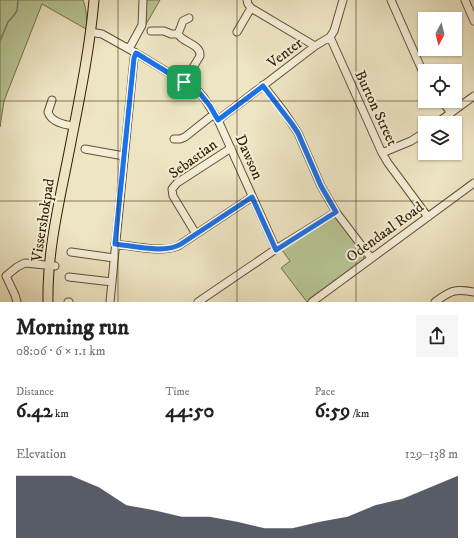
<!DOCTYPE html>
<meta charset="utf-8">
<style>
body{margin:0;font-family:"IM FELL DW Pica",serif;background:#f6f6f6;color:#222;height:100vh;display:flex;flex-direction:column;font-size:15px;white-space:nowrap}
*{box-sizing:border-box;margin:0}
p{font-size:13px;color:#767676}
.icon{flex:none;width:22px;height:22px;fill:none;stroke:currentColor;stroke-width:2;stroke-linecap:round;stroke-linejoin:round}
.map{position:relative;height:302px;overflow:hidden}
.side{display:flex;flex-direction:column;background:#fff;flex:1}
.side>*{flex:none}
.needle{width:26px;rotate:187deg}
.buttons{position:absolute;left:418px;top:12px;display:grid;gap:8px}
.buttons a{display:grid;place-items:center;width:44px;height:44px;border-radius:0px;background:#fff;box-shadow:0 1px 3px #0004;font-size:20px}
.pin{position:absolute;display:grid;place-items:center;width:34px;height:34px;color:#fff;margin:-17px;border-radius:8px;box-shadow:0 2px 6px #0006}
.round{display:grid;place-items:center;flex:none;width:42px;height:42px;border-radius:0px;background:#f6f6f6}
.headline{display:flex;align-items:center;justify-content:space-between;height:68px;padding:0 16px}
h1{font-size:22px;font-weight:800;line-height:30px}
.stats{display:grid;grid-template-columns:repeat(3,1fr);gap:6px;height:68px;padding:4px 16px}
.stats div{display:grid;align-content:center}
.stats b{font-size:20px;font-weight:800}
.stats small{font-size:11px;font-weight:400}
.stats p{font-size:11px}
.chart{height:112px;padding:8px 16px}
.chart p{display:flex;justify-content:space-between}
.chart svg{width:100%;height:72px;margin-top:4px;fill:#111827;opacity:.7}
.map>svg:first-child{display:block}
</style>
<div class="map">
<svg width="474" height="302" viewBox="0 0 474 302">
<rect width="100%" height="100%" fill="#eee5c4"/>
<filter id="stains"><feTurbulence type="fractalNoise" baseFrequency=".005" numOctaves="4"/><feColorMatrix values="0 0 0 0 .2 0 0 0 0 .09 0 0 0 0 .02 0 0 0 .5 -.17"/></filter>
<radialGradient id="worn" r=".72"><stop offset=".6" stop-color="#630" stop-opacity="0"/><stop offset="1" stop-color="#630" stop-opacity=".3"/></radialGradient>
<path fill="#b7c595" stroke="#76724a" d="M 0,0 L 83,0 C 87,10 87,19 86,29 L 42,4 L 4,101 L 0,127 Z
M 145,0 L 160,0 L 145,26 Z
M 332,217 L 336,218 L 363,253 L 364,259 L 362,262 L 307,302 L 281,268 L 290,261 L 282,250 Z"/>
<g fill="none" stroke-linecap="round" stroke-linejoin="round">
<path stroke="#717f6e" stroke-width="1.5" d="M 0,41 L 8,22 L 14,15 L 17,11 L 18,0
M 0,109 L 0,110"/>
<g stroke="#635031" stroke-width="9">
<path id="minor" d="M 247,0 L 248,4 L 251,8 L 315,46
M 343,0 L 334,31 L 330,37 L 382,153 L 388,163 L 428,217
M 391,0 L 425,77
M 465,0 L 474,21
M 151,31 L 164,31 L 171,34 L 178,34
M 90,32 L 102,34 L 136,53 L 184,82 L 198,91 L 204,98 L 218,120 L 276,249
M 237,32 L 251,8
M 129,49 L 142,25 L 143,0
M 184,82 L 200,56 C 201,44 183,43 178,34 L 183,21 L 189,18
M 263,85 L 284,112 L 298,133 L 321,186 L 336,212 L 371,258
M 52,100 L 48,112 C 51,122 65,125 74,126
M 442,101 L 451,113
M 218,120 L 315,46 L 330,37
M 437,123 L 474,96
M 174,139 L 180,139 L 185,137 L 214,114
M 85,149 L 124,156
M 382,153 L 411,141 L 425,132
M 196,234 L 173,196 L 172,189 L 177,183 L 231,148
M 115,244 C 133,246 162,253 178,246 L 252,197
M 71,252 L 114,258
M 69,277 L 112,282
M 17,302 L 15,295 L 6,276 L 17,267 L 25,263 L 55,266
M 68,302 L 69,302
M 110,302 L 134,58 L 136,53
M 198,302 L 276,249 L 336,212
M 312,302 L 474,183
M 435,302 C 450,291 455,288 474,292"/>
</g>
<g stroke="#351f00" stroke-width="11">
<path id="major" d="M 48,302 C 47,248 61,195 71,142 C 80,96 90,47 94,0"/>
</g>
<use href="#minor" stroke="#f4eed9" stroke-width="7"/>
<use href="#major" stroke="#eee5c4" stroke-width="9"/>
</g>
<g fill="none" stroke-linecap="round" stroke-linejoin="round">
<g stroke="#fff" stroke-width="8">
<path id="route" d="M 136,53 L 198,91 L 210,106 L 218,120 L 263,86 L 292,124 L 298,133 L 321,186 L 336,212 L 276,250 L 252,197 L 181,244 C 165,254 134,246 115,244 L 134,58 Z"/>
</g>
<use href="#route" stroke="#1a73e8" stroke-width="5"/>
</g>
<path fill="none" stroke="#351f00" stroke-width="1" stroke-opacity="0.55" d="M 118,0 L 118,302M 237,0 L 237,302M 356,0 L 356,302M 0,101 L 425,101M 455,101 L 474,101M 0,201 L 474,201"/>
<g text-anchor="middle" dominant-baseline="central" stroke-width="4" stroke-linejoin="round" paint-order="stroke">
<g font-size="15" fill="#351f00" stroke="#f4eed9">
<text transform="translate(285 53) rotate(-37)">Venter</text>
<text transform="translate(376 108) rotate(65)">Burton Street</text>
<text transform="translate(249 157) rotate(66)">Dawson</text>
<text transform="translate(193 159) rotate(-36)">Sebastian</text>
<text transform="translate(43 220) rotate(-81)">Vissershokpad</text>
<text transform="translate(385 232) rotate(-36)">Odendaal Road</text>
</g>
</g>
<rect width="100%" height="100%" filter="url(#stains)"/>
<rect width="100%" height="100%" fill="url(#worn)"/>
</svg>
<div class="buttons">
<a><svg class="needle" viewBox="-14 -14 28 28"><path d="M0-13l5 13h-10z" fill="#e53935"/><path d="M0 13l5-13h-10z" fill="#767676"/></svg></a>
<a><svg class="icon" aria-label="locate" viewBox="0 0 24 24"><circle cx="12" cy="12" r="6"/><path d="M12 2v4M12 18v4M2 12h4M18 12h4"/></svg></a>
<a><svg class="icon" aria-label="layers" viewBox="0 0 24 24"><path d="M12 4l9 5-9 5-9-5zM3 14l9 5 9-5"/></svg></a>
</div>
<div class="pin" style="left:184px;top:82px;background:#1e9e55"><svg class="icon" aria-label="arrive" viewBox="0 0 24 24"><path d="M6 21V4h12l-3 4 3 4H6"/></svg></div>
</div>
<section class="side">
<div class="headline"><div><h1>Morning run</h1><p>08:06 · 6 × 1.1 km</p></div><a class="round"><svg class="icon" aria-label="share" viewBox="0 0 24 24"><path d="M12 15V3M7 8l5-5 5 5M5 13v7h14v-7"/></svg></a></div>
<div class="stats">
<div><p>Distance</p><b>6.42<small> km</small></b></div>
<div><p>Time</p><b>44:50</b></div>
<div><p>Pace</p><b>6:59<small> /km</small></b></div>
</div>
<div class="chart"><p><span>Elevation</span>129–138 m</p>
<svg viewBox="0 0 160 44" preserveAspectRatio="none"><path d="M0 44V6L10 6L20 6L30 13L40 24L50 27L60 31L70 31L80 34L90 38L100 38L110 34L120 31L130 24L140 20L150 13L160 6V44z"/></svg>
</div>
</section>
